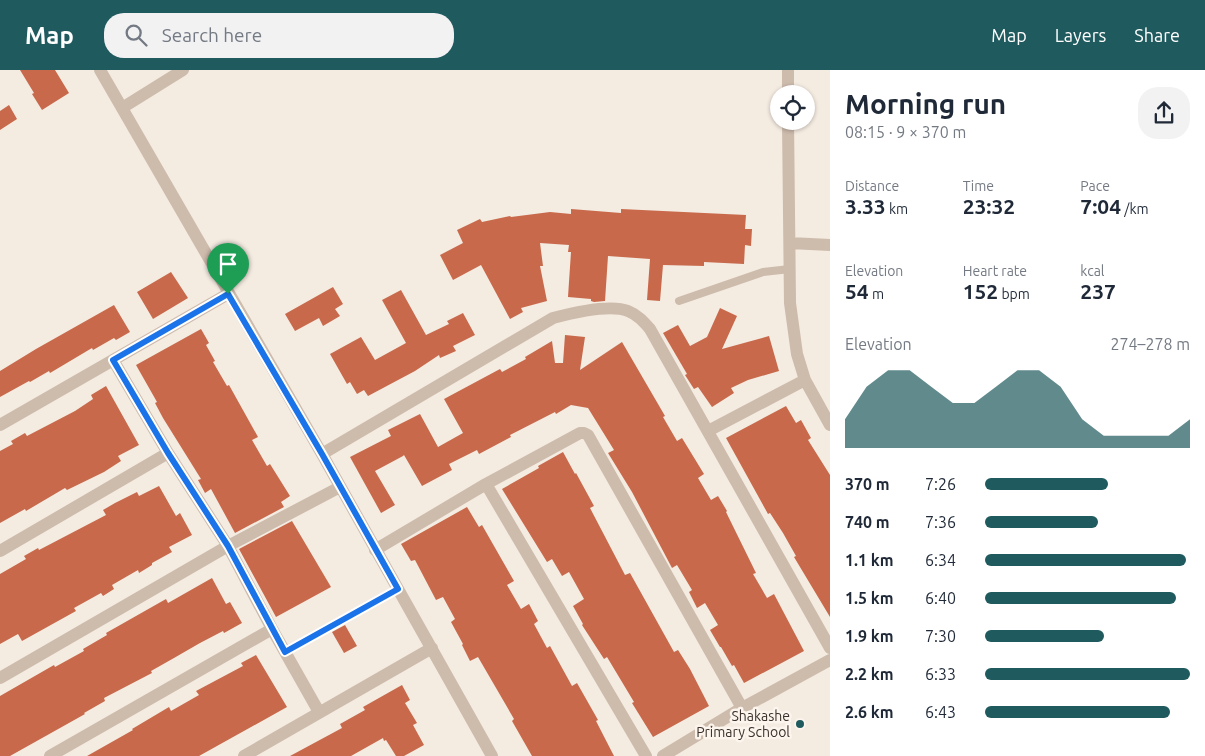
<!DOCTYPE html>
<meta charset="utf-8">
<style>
body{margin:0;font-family:Ubuntu,sans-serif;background:#f2f2f3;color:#1f2937;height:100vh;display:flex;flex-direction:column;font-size:19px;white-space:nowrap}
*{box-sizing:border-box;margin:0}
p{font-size:16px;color:#747a83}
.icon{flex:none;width:28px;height:28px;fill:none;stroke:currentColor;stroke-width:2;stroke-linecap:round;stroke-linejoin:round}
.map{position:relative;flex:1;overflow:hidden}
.sheet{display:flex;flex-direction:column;background:#fff;width:375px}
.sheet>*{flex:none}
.fabs{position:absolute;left:770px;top:15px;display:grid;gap:10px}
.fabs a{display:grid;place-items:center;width:45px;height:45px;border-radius:50%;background:#fff;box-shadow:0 1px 4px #0004;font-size:25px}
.pin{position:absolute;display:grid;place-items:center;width:42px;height:42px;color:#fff;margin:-51px -21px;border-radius:50% 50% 50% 0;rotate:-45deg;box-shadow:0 0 5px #0007}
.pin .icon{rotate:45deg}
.round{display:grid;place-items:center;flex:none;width:52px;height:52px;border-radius:20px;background:#f2f2f3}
.summary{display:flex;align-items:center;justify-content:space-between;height:85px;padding:0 15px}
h1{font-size:28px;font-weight:700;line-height:38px}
.stats{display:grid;grid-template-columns:repeat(3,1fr);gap:8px;height:85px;padding:5px 15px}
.stats div{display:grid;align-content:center}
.stats b{font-size:21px;font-weight:700}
.stats small{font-size:14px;font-weight:400}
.stats p{font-size:14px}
.chart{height:140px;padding:10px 15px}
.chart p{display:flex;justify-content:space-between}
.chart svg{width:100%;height:90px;margin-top:5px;fill:#1f5a5e;opacity:.7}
ul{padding:0 15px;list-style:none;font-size:16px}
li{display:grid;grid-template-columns:80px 60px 1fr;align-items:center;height:38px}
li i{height:12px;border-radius:6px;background:#1f5a5e}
header{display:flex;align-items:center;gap:30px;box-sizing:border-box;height:70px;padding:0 25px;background:#1f5a5e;color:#fff}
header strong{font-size:24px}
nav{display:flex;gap:28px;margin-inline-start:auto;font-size:18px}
.search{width:350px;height:45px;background:#f2f2f3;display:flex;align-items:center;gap:12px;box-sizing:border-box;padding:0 18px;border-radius:20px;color:#747a83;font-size:19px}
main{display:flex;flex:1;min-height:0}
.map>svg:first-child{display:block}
</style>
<header>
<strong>Map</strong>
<div class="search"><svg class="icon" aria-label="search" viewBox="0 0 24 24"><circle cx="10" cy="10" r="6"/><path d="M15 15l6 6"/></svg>Search here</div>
<nav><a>Map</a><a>Layers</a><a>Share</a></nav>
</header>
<main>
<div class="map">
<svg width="830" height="686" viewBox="0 0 830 686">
<rect width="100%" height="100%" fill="#f4ebe1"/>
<path fill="#c8694b" d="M 20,0 L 55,0 L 69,23 L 42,40 L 32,24 L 34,23 Z
M 9,35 L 17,49 L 0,60 L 0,41 Z
M 571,139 L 621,143 L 621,139 L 746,145 L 745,159 L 752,159 L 751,176 L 745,175 L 744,194 L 704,192 L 704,196 L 663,195 L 660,231 L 647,230 L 650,189 L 608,186 L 605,231 L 594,232 L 591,231 L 591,229 L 568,227 L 571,182 L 568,182 L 569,175 L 540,173 L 543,196 L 540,196 L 547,231 L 521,238 L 523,242 L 510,249 L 481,195 L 453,210 L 440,185 L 463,173 L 457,160 L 480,149 L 482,152 L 510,146 L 511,147 L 550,142 L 571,144 Z
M 171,202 L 188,228 L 153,249 L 137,222 Z
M 333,217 L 343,234 L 335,239 L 340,246 L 323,256 L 319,248 L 295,261 L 285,244 Z
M 401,220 L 426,265 L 449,254 L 447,251 L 463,243 L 475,265 L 453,276 L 456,281 L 440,288 L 439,285 L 415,301 L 368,326 L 364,320 L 357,324 L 350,312 L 347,314 L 330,284 L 361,267 L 375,290 L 406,273 L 382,230 Z
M 114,235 L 130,262 L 116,270 L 114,268 L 93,280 L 92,278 L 50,303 L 49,301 L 30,312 L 29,311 L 0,327 L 0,301 L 36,279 Z
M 720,238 L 737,246 L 722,279 L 769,266 L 779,301 L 748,310 L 731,318 L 734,323 L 712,337 L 698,317 L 694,319 L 685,305 L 687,304 L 663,263 L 678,255 L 690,276 L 707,267 Z
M 201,259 L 209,273 L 206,275 L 215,291 L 213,292 L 227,316 L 229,315 L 258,367 L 252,370 L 267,396 L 270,394 L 290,426 L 281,432 L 284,437 L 235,463 L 211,419 L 205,423 L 198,410 L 201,409 L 163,348 L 155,333 L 157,332 L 136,295 Z
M 565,265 L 585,267 L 580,300 L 622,272 L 665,346 L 663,347 L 677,371 L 682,368 L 704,404 L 698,408 L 711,430 L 718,426 L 727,441 L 726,442 L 756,503 L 753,504 L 767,528 L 774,524 L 804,581 L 744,613 L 734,595 L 732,596 L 721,577 L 720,577 L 710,560 L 718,555 L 705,533 L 697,538 L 689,522 L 692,520 L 677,495 L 672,498 L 632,422 L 608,383 L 614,380 L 588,338 L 571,335 L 556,344 L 555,342 L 510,365 L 511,367 L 479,384 L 477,380 L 449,394 L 452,400 L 422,416 L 404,385 L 403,386 L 375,401 L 395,435 L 381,443 L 350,387 L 391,366 L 388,360 L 420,344 L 438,377 L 463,363 L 444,329 L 500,299 L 502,302 L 526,289 L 525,287 L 552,271 L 555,293 L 563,293 Z
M 106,316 L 139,375 L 118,386 L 121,391 L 104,402 L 67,420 L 65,418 L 26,441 L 25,439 L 0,453 L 0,381 L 13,374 L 11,371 L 25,363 L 27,366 L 75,341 L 93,329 L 91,325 Z
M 786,336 L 796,353 L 801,350 L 811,368 L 808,370 L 830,405 L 830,547 L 794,487 L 796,486 L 783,463 L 770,443 L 768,444 L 726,368 Z
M 563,382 L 575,404 L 576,403 L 594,436 L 590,438 L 625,505 L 630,503 L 674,582 L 678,580 L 690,599 L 709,636 L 653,667 L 632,633 L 634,632 L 607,587 L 604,589 L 582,555 L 583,554 L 573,536 L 584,529 L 569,502 L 562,506 L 552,489 L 547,492 L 502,419 L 539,398 L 538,396 Z
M 159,416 L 176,446 L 180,443 L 192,465 L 169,477 L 172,482 L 152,493 L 152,495 L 139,503 L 138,500 L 112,515 L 114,519 L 103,526 L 101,523 L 74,538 L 76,541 L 22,571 L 18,564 L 0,574 L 0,504 L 26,489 L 24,486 L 38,478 L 39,480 L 106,445 L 103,440 L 115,433 L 137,422 L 139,426 Z
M 467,437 L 479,457 L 482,455 L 514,511 L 507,515 L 521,539 L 529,534 L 538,551 L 534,554 L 547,578 L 550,576 L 572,616 L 577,613 L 598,650 L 596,651 L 614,686 L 532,686 L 512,651 L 514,649 L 478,587 L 470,591 L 462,575 L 463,574 L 451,552 L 455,549 L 443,527 L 436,530 L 415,490 L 411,491 L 401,474 Z
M 292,451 L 331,517 L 276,547 L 239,479 Z
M 212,508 L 226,534 L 230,532 L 242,553 L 224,563 L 223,561 L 200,573 L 174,588 L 151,601 L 152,603 L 104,628 L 105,631 L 84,643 L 85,644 L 10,686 L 0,686 L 0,626 L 54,595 L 55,597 L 84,581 L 83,579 L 107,565 L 106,563 L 166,529 L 168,533 Z
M 345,555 L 357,576 L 344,583 L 332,562 Z
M 256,585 L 287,637 L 199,686 L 87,686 L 133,660 L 132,659 L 169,637 L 171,641 L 199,625 L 196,621 L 243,596 L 241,593 Z
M 402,615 L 410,630 L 405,633 L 417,653 L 413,655 L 424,675 L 404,686 L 396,686 L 386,670 L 384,671 L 383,668 L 351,686 L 290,686 L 342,658 L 340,654 L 365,640 L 363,637 Z"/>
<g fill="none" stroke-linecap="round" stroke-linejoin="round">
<path stroke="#cdbbac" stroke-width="8" d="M 679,231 L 763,202 L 790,199
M 285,582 L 398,519"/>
<path stroke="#cdbbac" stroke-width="12" d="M 100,0 L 322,384 L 492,686
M 788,24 L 788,0
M 122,38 L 183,0
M 788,51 L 790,233 L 797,284 L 805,310 L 830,355
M 790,173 L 830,175
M 113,290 L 168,383 L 228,476 L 340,417
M 0,355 L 228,224
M 708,361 L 805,310
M 322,384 L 553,248 C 572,243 610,234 628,241 C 638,245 644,252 650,259 L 830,578
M 486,414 L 646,686
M 375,480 L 486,414 L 580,363 L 584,363 L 588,365 L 742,638
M 0,481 L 168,383
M 272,559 L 319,642
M 0,608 L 228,476 L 272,559 L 50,686
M 244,686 L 432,578
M 663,686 L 742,638 L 830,590"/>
</g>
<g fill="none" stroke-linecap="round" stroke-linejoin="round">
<g stroke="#fff" stroke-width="10">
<path id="route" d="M 228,224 L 322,384 L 398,519 L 285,582 L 228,476 L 168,383 L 113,290 Z"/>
</g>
<use href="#route" stroke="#1a73e8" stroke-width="6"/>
</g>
<circle fill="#1f5a5e" stroke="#fbf5ee" stroke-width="2" cx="800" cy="654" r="5"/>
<g text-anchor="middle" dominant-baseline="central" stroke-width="5" stroke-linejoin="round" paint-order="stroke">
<g font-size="14" fill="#3b302b" stroke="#fbf5ee" text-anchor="end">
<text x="790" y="646">Shakashe<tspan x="790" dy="16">Primary School</tspan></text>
</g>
</g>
</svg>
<div class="fabs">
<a><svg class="icon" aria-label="locate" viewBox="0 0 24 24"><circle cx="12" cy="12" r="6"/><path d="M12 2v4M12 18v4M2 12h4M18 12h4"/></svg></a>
</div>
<div class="pin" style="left:228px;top:224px;background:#1e9e55"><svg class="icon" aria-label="arrive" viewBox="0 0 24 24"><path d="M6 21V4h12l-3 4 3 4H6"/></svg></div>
</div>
<section class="sheet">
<div class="summary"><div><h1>Morning run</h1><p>08:15 · 9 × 370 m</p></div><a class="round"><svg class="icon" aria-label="share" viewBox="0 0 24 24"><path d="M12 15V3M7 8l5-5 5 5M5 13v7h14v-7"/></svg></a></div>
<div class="stats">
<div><p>Distance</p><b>3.33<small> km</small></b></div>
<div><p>Time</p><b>23:32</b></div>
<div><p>Pace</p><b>7:04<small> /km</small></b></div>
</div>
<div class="stats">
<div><p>Elevation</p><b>54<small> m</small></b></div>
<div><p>Heart rate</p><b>152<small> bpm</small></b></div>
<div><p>kcal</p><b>237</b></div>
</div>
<div class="chart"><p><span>Elevation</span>274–278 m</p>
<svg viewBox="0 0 160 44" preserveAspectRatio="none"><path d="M0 44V30L10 14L20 6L30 6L40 14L50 22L60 22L70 14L80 6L90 6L100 14L110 30L120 38L130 38L140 38L150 38L160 30V44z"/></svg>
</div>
<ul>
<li><b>370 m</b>7:26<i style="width:60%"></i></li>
<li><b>740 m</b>7:36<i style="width:55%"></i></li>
<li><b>1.1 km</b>6:34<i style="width:98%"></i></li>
<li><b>1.5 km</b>6:40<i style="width:93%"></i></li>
<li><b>1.9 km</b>7:30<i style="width:58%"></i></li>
<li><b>2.2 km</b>6:33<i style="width:100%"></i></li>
<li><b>2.6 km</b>6:43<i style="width:90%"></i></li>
</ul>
</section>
</main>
